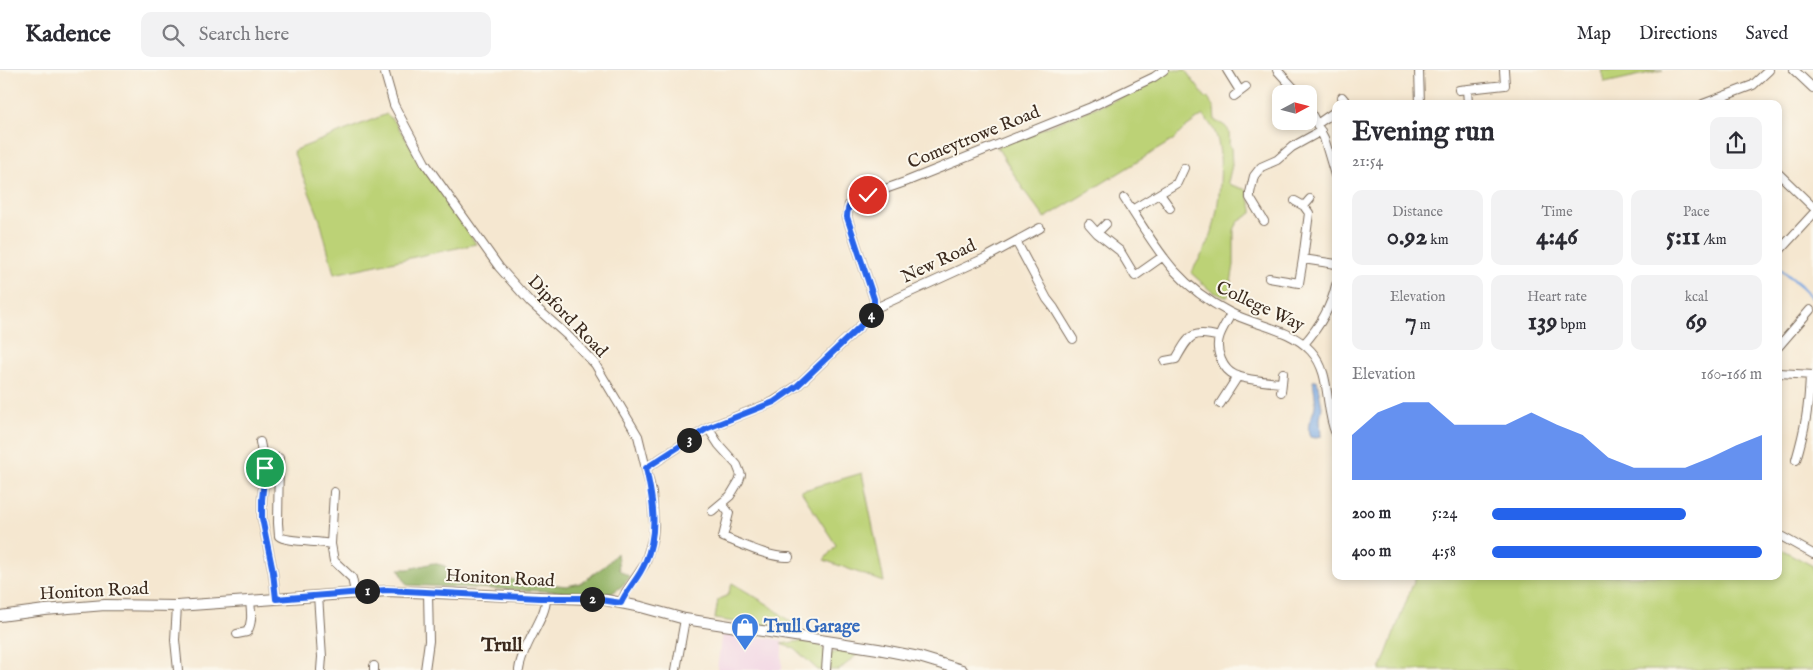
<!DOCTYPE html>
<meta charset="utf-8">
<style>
body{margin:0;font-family:"IM FELL English",serif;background:#f2f2f3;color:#2b2b33;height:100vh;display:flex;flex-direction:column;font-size:19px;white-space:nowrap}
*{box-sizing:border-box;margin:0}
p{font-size:16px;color:#7c7c81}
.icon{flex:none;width:28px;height:28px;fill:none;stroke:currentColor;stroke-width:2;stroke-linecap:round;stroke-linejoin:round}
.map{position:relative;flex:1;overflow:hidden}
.panel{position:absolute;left:1332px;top:30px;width:450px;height:480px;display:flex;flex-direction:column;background:#fff;border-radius:10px;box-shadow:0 2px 8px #0003}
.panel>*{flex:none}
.needle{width:32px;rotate:83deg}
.buttons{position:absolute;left:1272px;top:15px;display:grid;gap:10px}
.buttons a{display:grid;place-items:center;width:45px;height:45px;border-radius:10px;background:#fff;box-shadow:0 2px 8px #0003;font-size:25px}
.pin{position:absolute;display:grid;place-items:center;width:42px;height:42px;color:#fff;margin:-21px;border:2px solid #fff;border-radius:50%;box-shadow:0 1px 5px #0007}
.km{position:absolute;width:25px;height:25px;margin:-12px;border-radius:50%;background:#222;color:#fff;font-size:14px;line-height:25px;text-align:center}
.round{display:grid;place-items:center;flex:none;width:52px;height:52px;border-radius:10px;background:#f2f2f3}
.overview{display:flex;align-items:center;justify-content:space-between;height:85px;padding:0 20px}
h1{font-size:28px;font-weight:700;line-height:38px}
.figures{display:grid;grid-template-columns:repeat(3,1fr);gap:8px;height:85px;padding:5px 20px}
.figures div{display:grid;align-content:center;border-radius:10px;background:#f2f2f3;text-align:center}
.figures b{font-size:25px;font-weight:700}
.figures small{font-size:14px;font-weight:400}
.figures p{font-size:14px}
.chart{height:140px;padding:10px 20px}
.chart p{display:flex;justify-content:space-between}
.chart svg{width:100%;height:90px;margin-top:5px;fill:#2563eb;opacity:.7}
ul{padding:0 20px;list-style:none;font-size:16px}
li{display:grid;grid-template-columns:80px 60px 1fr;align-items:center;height:38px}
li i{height:12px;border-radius:6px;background:#2563eb}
header{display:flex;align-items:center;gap:30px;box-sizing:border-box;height:70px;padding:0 25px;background:#fff;border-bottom:1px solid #e1e1e2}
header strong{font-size:24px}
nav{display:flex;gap:28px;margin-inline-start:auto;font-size:18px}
.search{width:350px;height:45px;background:#f2f2f3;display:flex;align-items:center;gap:12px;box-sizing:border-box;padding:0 18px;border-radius:10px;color:#7c7c81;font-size:19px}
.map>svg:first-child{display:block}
</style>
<header>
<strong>Kadence</strong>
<div class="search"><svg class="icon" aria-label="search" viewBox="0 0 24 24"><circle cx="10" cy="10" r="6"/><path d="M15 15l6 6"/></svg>Search here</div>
<nav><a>Map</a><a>Directions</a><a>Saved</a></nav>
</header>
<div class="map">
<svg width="1813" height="600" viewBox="0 0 1813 600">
<rect width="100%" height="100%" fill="#fbf7ec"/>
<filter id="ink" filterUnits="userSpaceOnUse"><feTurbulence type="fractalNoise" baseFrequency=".02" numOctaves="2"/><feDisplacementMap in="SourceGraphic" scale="10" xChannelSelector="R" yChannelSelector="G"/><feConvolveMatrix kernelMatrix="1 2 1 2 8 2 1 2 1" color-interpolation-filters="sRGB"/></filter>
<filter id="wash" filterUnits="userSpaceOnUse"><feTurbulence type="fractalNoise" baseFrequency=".0096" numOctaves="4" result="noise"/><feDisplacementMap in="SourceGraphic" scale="20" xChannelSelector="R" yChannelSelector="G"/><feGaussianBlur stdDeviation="1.12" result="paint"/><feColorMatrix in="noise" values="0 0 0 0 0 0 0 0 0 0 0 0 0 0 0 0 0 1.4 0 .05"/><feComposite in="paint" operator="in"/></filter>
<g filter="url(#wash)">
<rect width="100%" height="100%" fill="#f5e7d0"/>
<path fill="#f1d0e3" d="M 722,561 L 782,570 L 782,600 L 717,600 Z"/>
<path fill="#bcd276" stroke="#7c7e4a" d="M 1170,0 L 1185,0 L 1206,28 L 1208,28 L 1214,38 L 1215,51 C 1230,57 1230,60 1229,76 L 1231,78 L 1232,95 L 1228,112 L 1231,115 L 1247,120 C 1247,128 1253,136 1252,143 L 1238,152 L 1234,160 L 1234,195 L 1229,225 L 1225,227 L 1211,221 L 1191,203 C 1198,190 1208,177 1212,162 C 1219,138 1226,84 1214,60 C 1211,55 1207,50 1203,45 L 1186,57 L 1173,70 L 1045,148 L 1025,122 L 997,77 L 1129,24 Z
M 1602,0 L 1663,0 L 1605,13 Z
M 387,44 L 396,54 L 476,174 L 334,204 L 320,150 L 293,81 Z
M 862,403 L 884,512 L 824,490 L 836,475 L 801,421 Z
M 1779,478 L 1813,496 L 1813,600 L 1380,600 L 1416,506 L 1779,506 Z
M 732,513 L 769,535 L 801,560 L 801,562 L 715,549 L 718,530 L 728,525 Z
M 800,571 L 818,574 L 825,581 L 834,583 C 843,576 855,580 865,582 L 857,585 L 839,600 L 818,600 L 795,579 L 781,574 Z"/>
<path fill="#95b467" stroke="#686f42" d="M 617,483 L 619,500 L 630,507 L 622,516 L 611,524 L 407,515 L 399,499 L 409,499 L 433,493 L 445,496 L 451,506 L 458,512 L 489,514 L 508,509 L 566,516 L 581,513 L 606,495 Z"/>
<path fill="#78a7e2" stroke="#5a6880" d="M 1317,310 L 1322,337 L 1320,349 L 1321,367 L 1316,368 L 1310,367 C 1305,354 1313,347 1315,336 C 1316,328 1314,319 1313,311 Z"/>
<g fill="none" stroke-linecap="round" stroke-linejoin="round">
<path stroke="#78a7e2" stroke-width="2.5" d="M 1779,198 L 1800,215 L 1813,229"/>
</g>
</g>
<g filter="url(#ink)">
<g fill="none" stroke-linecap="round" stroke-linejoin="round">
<g stroke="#7c6c5c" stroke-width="10">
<path id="minor" d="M 384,0 L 394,35 L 425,93 L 499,197 L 531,233 L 570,268 L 595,294 L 638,366 L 652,423 L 654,455 L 653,467 L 645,494 L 626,522 L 621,533
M 1227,0 L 1240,21
M 1277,0 L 1299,24
M 1419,0 L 1420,34
M 1794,0 L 1813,18
M 1467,19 L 1468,34
M 1459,20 L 1505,15 L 1504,0
M 1234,26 L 1246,17
M 1342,27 L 1347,33
M 1703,34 L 1753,15 L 1769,0
M 1309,39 L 1324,68 L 1335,105
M 1317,54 L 1336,41
M 1779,104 L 1813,137
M 1160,124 L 1170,138
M 1124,128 C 1157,178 1173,213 1229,242 C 1255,256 1290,258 1311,281 C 1332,304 1324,337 1336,364
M 1295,131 L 1304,136 L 1310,129
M 1304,136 L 1309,143 L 1303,189 L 1336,194
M 1132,140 L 1177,113 L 1184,98
M 1264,151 L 1250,128 L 1250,123 L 1254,106 L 1261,97 L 1277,90 L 1292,77 L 1321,61
M 1089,154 L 1097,163 L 1120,181 L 1135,206 L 1162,187
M 1097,163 L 1106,154
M 1016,171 L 1047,229 L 1054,238 L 1073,269
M 1779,181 L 1813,144
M 1269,208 L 1299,213 L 1303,189
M 874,236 L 880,236 L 985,188 L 1040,158
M 1231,244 C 1227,252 1221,260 1219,268 C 1215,281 1223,300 1235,305 C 1245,310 1270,312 1282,313 L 1281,322
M 1304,274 C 1319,257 1331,238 1336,215
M 1779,276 L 1810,240
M 1165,291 L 1176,289 C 1189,266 1192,259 1219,267
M 1779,303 L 1813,305
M 1282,313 L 1283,303
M 1220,334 L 1238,306
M 708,358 L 719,375 L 737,395 L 741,405 L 739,411 L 730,426 L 712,441
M 260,372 L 265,398 L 262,430 L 262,448 L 273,502 L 276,529
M 279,388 L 278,453 L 279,466 C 285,472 320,471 331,474 L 334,491 L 352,508 L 355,522
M 1796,390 C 1805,359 1809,337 1810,305
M 646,398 L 708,358 L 773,332 L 797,316 L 871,246 L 874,236 L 874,229 L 847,147 L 849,135 L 854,130 L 905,112 L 1089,38 L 1154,7 L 1164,0
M 722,434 L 729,443 L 723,467 C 742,474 769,488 789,487
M 1779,465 L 1813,484
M 331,474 L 334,422
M 318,525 L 322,587 L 321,600
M 177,536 L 175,570 L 178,600
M 237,564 L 247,562 C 253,552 251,542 250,531
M 374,600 L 374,596
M 425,600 L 429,571 L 428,522
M 519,600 C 522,575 547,547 546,528
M 676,600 L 685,549
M 826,600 L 828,572"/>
</g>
<g stroke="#7c6c5c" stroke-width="12">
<path id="tertiary" d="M 0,546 L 45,540 L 105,535 L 177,536 L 387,521 L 588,529 L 606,530 L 641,537 L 685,549 L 878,579 L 919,587 L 962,600"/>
</g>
<use href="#minor" stroke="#fff" stroke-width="8"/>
<use href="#tertiary" stroke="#fff" stroke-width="10"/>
</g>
</g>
<g fill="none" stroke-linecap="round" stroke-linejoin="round" filter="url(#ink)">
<g stroke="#fff" stroke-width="10">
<path id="route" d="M 265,398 L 262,430 L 262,448 L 273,502 L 276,529 L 387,520 L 540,528 L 588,528 L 621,533 C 627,519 639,508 645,493 C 659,461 653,431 646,398 L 708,358 L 774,332 L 797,316 L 871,246 L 874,236 L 874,229 L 847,147 C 847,132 855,129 868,125"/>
</g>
<use href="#route" stroke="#2563eb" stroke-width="6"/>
</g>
<defs>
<g id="shop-pin" transform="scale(1.4375)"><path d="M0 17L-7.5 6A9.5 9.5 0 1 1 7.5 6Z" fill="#3f7fe0" stroke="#fbf7ec"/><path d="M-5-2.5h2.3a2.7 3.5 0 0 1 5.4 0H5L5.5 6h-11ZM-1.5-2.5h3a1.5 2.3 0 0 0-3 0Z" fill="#fff"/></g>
</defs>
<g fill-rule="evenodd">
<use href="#shop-pin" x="745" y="557"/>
</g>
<g text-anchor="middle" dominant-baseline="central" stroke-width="4" stroke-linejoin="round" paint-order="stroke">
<g font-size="18" fill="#3b2a1e" stroke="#fbf7ec">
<text transform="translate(974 68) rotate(-22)">Comeytrowe Road</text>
<text transform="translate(939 192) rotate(-25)">New Road</text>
<text transform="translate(1260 237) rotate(25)">College Way</text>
<text transform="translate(567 247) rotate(46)">Dipford Road</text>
<text transform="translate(500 509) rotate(3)">Honiton Road</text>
<text transform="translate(94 522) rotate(-3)">Honiton Road</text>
</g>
<g font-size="18" font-weight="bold" fill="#366cbe" stroke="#fbf7ec" text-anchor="start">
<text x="764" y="557">Trull Garage</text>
</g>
<g font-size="20" font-weight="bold" fill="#3b2a1e" stroke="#fbf7ec">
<text x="502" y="575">Trull</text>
</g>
</g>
</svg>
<div class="buttons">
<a><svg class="needle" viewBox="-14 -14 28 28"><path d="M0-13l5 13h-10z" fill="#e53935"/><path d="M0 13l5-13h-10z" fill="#7c7c81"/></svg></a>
</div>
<div class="pin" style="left:265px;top:398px;background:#1e9e55"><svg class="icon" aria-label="arrive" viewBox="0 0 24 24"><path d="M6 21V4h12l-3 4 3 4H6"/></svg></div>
<div class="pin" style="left:868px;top:125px;background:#d93025"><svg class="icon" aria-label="check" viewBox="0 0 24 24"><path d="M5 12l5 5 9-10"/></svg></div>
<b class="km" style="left:367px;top:521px">1</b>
<b class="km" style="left:592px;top:529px">2</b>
<b class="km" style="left:689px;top:370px">3</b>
<b class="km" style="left:871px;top:245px">4</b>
<section class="panel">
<div class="overview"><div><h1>Evening run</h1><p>21:54</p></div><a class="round"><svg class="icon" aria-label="share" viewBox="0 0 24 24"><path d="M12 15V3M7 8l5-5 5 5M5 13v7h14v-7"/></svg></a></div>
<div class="figures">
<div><p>Distance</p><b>0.92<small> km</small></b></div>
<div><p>Time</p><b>4:46</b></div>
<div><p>Pace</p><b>5:11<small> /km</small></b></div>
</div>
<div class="figures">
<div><p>Elevation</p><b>7<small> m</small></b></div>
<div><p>Heart rate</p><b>139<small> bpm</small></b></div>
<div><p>kcal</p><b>69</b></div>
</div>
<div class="chart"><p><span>Elevation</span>160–166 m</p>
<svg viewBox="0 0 160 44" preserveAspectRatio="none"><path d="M0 44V22L10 11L20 6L30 6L40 17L50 17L60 17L70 11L80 17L90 22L100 33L110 38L120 38L130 38L140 33L150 27L160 22V44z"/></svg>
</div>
<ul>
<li><b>200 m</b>5:24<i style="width:72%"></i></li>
<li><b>400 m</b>4:58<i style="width:100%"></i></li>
</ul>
</section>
</div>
